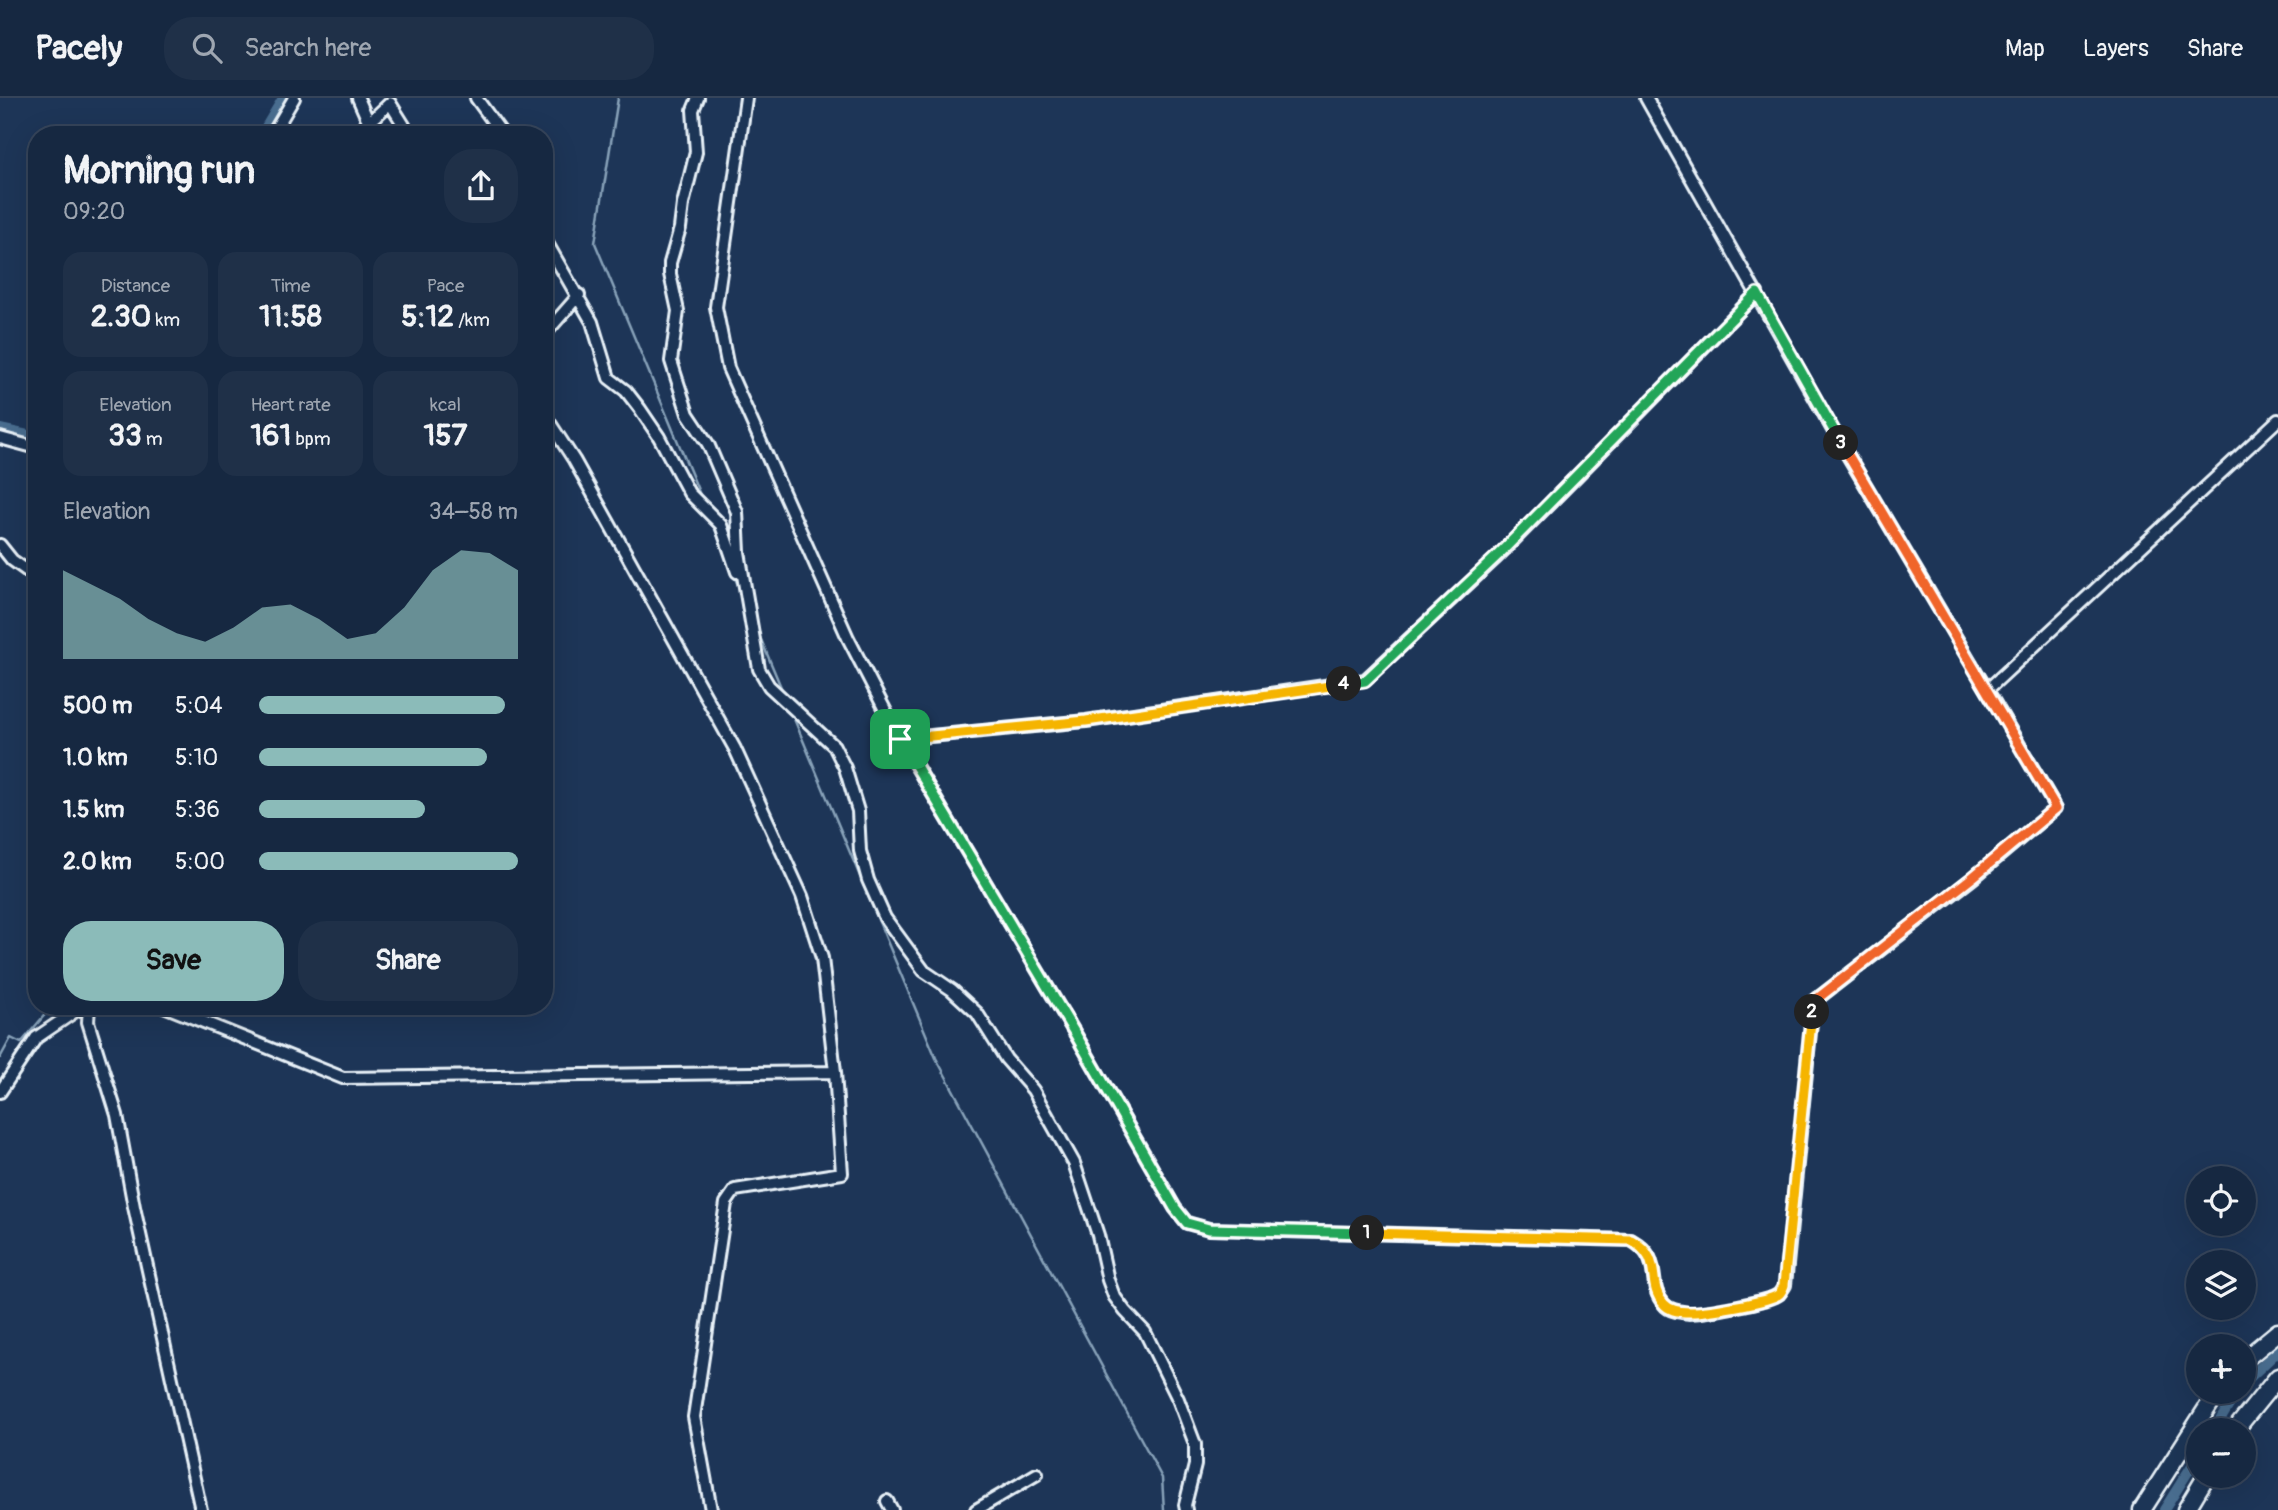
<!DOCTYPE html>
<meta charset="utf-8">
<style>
body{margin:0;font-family:Pangolin,sans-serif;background:#1f3048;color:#f1f3f6;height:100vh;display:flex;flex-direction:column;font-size:26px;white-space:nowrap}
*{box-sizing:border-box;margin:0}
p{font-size:23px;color:#9ea6b1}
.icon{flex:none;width:38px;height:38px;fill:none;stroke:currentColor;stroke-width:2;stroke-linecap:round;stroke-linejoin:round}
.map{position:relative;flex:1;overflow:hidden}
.side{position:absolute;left:28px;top:28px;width:525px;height:889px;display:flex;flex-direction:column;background:#162841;border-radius:28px;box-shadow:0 7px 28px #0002,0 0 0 2px #35445a}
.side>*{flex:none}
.fabs{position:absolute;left:2186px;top:1068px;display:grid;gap:14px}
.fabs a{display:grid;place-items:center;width:70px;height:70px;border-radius:50%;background:#162841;box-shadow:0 7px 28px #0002,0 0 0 2px #35445a;font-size:35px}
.pin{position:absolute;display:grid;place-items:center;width:60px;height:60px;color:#fff;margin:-30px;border-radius:14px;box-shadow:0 4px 10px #0006}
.km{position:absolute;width:35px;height:35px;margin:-18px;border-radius:50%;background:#222;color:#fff;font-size:19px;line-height:35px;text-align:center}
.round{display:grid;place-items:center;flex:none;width:74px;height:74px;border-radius:28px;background:#1f3048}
.headline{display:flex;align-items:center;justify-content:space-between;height:119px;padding:0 35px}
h1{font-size:38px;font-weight:700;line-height:52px}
.metrics{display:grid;grid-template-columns:repeat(3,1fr);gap:10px;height:119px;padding:7px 35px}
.metrics div{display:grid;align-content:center;border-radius:18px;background:#1f3048;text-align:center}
.metrics b{font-size:30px;font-weight:700}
.metrics small{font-size:19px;font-weight:400}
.metrics p{font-size:19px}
.chart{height:196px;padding:14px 35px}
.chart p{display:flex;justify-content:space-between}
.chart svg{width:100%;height:126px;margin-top:7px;fill:#8bbbb9;opacity:.7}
.cta{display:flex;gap:14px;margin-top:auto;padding:14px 35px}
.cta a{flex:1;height:80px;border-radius:28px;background:#8bbbb9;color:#111;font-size:28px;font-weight:700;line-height:80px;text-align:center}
.cta a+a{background:#1f3048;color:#f1f3f6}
ul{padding:0 35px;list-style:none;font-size:23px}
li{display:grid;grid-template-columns:112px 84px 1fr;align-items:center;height:52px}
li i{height:18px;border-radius:9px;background:#8bbbb9}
header{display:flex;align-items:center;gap:42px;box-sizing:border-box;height:98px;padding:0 35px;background:#162841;border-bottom:2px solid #35445a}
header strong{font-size:33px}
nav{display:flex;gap:38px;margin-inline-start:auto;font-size:24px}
.search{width:490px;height:63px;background:#1f3048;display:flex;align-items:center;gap:18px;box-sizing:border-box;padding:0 24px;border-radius:28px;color:#9ea6b1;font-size:26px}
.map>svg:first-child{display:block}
</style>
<header>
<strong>Pacely</strong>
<div class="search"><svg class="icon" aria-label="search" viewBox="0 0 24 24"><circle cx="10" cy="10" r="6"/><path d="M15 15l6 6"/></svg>Search here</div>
<nav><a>Map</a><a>Layers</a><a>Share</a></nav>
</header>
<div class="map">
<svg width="2278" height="1412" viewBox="0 0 2278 1412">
<rect width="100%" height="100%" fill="#1d3557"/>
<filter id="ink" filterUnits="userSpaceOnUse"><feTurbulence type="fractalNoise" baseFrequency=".0143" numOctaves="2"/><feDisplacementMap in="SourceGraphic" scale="14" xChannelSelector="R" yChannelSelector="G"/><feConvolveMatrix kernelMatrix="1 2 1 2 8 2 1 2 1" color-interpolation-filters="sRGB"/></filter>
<g filter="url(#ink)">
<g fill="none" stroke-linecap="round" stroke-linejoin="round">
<path stroke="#88a2b9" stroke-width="2.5" d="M 618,0 L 595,145 L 703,404
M 713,426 L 726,459
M 734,478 L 741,494
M 757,532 L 783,594
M 792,616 L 936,960 L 1162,1380 L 1164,1412
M 0,960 L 11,940 L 21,945 L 48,913 L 56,913 L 63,917 L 68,908"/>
<path stroke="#486d8f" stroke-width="10" d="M 261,37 L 283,0
M 0,331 L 37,339
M 2244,1285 L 2278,1253
M 2214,1332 L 2238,1293
M 2164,1412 L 2198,1358"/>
<g stroke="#e8f1f8" stroke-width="16">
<path id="street" d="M 358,0 L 369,25
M 476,0 L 503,37
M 698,0 L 693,12 L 696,54 L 683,106 L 680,130 L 670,165 L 670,176 L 678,213 L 671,263 L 688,316 L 708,346 L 737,414 L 739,454 L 759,571 L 769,588 L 834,648 L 845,670 L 858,713 L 860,753 L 868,782 L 885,820 L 924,873 L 952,892 L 977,915 L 1006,961 L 1033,992 L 1074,1065 L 1098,1137 L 1108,1182 L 1114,1198 L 1125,1213 L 1145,1234 L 1178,1301 L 1195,1346 L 1195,1367 L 1185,1407 L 1186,1412
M 746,0 L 716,209 L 728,270 L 848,540 L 900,641
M 1646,0 L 1837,339 L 1987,592
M 272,37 L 294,0
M 356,37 L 390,5 L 410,37
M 544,140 L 592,224 L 609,280 L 626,293 L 640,311 L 659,339 L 689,395 L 721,427 L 737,474
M 1757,195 L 1497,459 L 1365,582 L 1086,623 L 900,641 L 1076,937 L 1175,1110 L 1187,1125 L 1209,1131 L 1631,1142 C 1665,1161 1645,1185 1664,1206 C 1669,1213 1680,1214 1689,1215 C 1702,1215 1770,1204 1779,1196 C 1781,1194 1783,1190 1785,1187 L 1813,904 L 1973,780 L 2056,710 L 1987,592 L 2278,322
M 544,237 L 579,197
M 544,316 L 574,362 L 735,651 L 802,798 L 822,860 L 835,974 L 842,1075 L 735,1092 L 726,1105 L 694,1319 L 711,1412
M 0,340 L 37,350
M 0,447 L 12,462 L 37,480
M 89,908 L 88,924 L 117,1017 L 134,1109 L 201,1412
M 164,908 L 343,980 L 835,974
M 0,994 L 36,940 L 83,908
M 887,1403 L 892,1412
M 976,1412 L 1037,1376"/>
</g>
<g stroke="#e8f1f8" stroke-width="21">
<path id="secondary" d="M 2244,1262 L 2278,1234
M 2235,1332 L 2278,1279
M 2142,1412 L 2218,1293
M 2186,1412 L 2207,1377"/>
</g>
<use href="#street" stroke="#1d3557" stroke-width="10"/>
<use href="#secondary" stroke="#1d3557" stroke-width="16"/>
</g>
</g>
<g fill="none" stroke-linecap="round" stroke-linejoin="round" filter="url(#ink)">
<g stroke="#fff" stroke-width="14">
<path id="split-1" d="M 900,641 L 1076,937 L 1175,1110 L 1187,1125 L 1209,1131 L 1367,1135"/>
</g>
<g stroke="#fff" stroke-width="14">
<path id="split-2" d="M 1367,1135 L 1631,1142 C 1665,1161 1645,1185 1664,1206 C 1670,1213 1680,1214 1689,1214 C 1702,1215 1770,1204 1779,1196 C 1781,1194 1783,1190 1784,1187 L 1812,914"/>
</g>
<g stroke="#fff" stroke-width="14">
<path id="split-3" d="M 1812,914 L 1813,904 L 1973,779 L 2056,710 L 1841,345"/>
</g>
<g stroke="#fff" stroke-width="14">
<path id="split-4" d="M 1344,586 L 1365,583 L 1497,458 L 1757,195 L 1841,345"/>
</g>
<g stroke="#fff" stroke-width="14">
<path id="split-5" d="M 900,641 L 1086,623 L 1344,586"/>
</g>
<use href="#split-1" stroke="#22a559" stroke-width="9"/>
<use href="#split-2" stroke="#f5b400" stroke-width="9"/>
<use href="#split-3" stroke="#f0652b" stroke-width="9"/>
<use href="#split-4" stroke="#22a559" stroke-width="9"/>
<use href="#split-5" stroke="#f5b400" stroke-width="9"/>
</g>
</svg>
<div class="fabs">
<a><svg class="icon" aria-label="locate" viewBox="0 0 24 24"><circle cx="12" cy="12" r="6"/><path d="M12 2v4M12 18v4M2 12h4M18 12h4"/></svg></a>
<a><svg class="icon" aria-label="layers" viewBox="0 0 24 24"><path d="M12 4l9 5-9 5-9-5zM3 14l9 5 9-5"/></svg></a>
<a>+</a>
<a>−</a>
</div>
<div class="pin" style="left:900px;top:641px;background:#1e9e55"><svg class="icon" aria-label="arrive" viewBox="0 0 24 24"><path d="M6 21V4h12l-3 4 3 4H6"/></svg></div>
<b class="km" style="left:1367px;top:1135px">1</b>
<b class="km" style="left:1812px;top:914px">2</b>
<b class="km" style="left:1841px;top:345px">3</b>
<b class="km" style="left:1344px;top:586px">4</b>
<section class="side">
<div class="headline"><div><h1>Morning run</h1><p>09:20</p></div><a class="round"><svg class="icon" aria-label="share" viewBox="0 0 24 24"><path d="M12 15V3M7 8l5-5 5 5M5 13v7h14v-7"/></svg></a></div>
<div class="metrics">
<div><p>Distance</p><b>2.30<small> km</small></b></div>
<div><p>Time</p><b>11:58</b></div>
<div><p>Pace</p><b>5:12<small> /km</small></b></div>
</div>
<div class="metrics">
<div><p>Elevation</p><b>33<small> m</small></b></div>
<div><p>Heart rate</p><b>161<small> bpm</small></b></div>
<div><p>kcal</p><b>157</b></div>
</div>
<div class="chart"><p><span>Elevation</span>34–58 m</p>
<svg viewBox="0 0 160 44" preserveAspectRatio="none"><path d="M0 44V13L10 18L20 23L30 30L40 35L50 38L60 33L70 26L80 25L90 30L100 37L110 35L120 26L130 13L140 6L150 7L160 13V44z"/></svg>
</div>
<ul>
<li><b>500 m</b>5:04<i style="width:95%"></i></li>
<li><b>1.0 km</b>5:10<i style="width:88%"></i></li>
<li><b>1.5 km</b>5:36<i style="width:64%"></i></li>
<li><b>2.0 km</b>5:00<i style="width:100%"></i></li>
</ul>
<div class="cta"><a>Save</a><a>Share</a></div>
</section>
</div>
